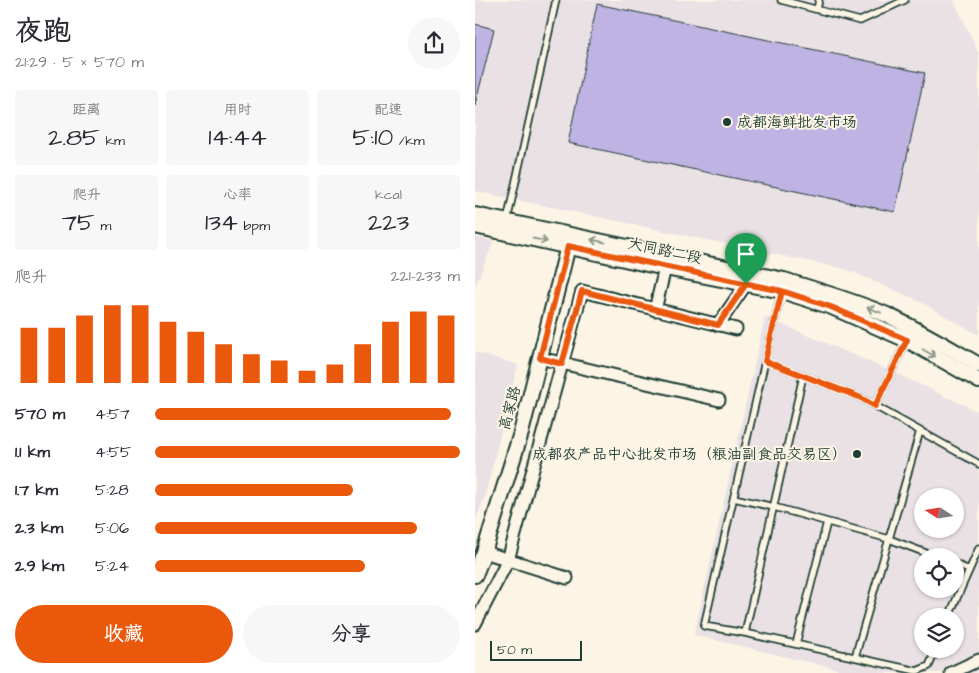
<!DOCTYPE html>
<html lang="zh">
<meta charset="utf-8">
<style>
body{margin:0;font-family:"Architects Daughter","LXGW WenKai TC",sans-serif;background:#f7f7f7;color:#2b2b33;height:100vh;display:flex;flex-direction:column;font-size:19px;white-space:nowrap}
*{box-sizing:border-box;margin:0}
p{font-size:16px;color:#7c7c81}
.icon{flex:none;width:28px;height:28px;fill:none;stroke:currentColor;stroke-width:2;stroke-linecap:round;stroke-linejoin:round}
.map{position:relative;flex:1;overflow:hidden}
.details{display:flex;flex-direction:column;background:#fff;width:475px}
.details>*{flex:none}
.needle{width:32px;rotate:282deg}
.fabs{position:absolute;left:439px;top:488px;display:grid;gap:10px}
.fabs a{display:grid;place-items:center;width:50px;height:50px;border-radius:50%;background:#fff;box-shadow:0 1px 4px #0004;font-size:25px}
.scale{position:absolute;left:15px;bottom:12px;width:92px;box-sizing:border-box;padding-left:5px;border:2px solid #1f3d34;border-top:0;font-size:14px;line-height:18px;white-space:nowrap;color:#1f3d34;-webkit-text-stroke:4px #fcf5e5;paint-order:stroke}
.pin{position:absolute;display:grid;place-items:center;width:42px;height:42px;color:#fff;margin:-51px -21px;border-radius:50% 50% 50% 0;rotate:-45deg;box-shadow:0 0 5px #0007}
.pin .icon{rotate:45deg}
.round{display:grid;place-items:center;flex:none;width:52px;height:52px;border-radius:26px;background:#f7f7f7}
.overview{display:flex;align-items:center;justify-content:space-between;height:85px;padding:0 15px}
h1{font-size:28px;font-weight:600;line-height:38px}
.metrics{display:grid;grid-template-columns:repeat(3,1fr);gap:8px;height:85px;padding:5px 15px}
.metrics div{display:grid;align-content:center;border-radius:5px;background:#f7f7f7;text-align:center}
.metrics b{font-size:25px;font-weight:600}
.metrics small{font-size:14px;font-weight:400}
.metrics p{font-size:14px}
.chart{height:140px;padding:10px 15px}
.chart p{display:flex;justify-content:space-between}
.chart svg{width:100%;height:90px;margin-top:5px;stroke:#ea580c;stroke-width:6}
.primary-button{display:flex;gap:10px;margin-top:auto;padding:10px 15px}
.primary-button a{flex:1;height:58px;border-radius:30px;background:#ea580c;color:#fff;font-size:20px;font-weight:600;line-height:58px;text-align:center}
.primary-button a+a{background:#f7f7f7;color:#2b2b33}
ul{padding:0 15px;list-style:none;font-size:16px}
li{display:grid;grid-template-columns:80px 60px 1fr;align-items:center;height:38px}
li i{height:12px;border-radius:6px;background:#ea580c}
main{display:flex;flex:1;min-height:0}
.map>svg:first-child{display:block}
</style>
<main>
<section class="details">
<div class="overview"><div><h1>夜跑</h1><p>21:29 · 5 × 570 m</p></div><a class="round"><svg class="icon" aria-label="share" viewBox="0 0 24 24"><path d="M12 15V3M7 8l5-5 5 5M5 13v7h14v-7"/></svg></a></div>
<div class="metrics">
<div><p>距离</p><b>2.85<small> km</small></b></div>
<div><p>用时</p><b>14:44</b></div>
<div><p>配速</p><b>5:10<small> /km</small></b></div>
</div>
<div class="metrics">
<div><p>爬升</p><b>75<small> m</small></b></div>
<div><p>心率</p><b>134<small> bpm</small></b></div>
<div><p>kcal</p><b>223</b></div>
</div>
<div class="chart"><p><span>爬升</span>221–233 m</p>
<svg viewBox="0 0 160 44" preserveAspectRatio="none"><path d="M5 44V17M15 44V17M25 44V11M35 44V6M45 44V6M55 44V14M65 44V19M75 44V25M85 44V30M95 44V33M105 44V38M115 44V35M125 44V25M135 44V14M145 44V9M155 44V11"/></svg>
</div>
<ul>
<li><b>570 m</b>4:57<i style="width:97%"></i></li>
<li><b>1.1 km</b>4:55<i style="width:100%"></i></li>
<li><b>1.7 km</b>5:28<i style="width:65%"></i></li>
<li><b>2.3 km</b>5:06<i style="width:86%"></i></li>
<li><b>2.9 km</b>5:24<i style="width:69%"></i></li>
</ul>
<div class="primary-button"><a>收藏</a><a>分享</a></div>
</section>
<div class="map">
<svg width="504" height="673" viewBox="0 0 504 673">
<rect width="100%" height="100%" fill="#fcf5e5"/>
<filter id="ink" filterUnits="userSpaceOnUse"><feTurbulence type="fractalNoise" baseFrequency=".02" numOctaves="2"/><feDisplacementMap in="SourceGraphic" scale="10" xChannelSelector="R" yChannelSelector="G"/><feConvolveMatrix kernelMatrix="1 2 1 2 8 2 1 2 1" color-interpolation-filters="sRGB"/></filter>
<g filter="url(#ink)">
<path fill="#eae1e5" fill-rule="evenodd" d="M 0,0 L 479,0 L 504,54 L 504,335 L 440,299 L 370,269 L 0,191 Z
M 0,237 L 19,241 L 0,287 Z
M 290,317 L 416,371 L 504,412 L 504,673 L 379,673 L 219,635 ZM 448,496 L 480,496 L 480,529 L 448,529 ZM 448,556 L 480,556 L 480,589 L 448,589 ZM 448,616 L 480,616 L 480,649 L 448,649 Z
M 0,352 L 43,365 L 10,496 L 0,523 Z"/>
<path fill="#bfb3e4" stroke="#1f3d34" d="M 122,4 L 450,73 L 420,212 L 93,143 Z
M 0,24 L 19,29 L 0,106 Z"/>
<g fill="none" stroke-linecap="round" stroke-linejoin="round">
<g stroke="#1f3d34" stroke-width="9">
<path id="service" d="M 306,0 L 385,21 L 430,0
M 342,9 L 344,0
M 32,221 L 81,0
M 307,291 L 290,361 L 384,397 L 504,464
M 328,376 L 270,633 L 442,671 L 454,666 L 461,649
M 400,406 L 432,340
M 259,498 L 299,507 L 414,539 L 459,556
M 480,564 L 494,570
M 474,616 L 504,548
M 270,633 L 229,626 L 290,361
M 321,644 L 352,522
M 380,657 L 445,431"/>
</g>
<g stroke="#1f3d34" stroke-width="15">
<path id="minor" d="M 180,310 L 190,268
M 243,325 L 271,284
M 65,358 L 244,400
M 9,552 L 92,578
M 0,624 L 33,560 L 107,291 L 261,329
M 476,673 L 504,660"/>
</g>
<g stroke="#1f3d34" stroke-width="18">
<path id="tertiary" d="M 0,215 L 309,280 C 344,291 379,301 412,315 C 444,330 474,348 504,365
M 0,226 L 190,268 L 307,291 L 357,307 L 432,340 L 504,381
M 0,575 L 9,552 L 46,433 L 93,246"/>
</g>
<use href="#service" stroke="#fcf5e5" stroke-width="5.5"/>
<use href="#minor" stroke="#fcf5e5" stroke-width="11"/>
<use href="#tertiary" stroke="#fcf5e5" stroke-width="14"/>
</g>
<defs><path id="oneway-shaft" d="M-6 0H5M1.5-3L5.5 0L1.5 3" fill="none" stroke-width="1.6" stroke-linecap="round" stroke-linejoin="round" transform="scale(1.25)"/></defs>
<g stroke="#8e998c">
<use href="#oneway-shaft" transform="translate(65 240) rotate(12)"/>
<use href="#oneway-shaft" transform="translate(123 241) rotate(-168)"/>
<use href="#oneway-shaft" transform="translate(399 310) rotate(-159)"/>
<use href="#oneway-shaft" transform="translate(454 353) rotate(30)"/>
</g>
</g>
<g fill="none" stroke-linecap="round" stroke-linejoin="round" filter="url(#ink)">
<g stroke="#fff" stroke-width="10">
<path id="route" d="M 271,284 L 243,325 L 107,291 L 87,364 L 65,358 L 93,246 L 307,291 L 290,361 L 384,397 L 400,406 L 432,340 L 356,307 L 307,291 L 271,284"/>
</g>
<use href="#route" stroke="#ea580c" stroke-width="6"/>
</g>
<g fill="#1f3d34" stroke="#fcf5e5" stroke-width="2">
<circle cx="252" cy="122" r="5"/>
<circle cx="382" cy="454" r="5"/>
</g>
<g text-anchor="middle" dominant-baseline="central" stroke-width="4" stroke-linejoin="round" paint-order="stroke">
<g font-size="15" fill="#1f3d34" stroke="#fcf5e5" text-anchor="start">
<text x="262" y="122">成都海鲜批发市场</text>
<text x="372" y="454" text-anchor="end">成都农产品中心批发市场（粮油副食品交易区）</text>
</g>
<g font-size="15" fill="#1f3d34" stroke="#fcf5e5">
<text transform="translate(190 251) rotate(12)">大同路二段</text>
<text transform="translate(35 408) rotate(-75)">高家路</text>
</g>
</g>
</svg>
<div class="fabs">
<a><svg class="needle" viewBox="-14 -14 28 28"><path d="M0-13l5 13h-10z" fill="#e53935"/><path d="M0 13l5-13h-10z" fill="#7c7c81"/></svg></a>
<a><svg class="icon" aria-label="locate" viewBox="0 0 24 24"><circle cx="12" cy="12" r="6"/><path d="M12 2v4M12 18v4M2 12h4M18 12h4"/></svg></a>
<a><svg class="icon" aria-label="layers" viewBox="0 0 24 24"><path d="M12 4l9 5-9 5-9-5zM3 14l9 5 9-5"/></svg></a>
</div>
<div class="scale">50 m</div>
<div class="pin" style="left:271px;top:284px;background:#1e9e55"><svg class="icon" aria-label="arrive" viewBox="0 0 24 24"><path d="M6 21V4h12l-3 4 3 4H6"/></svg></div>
</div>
</main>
